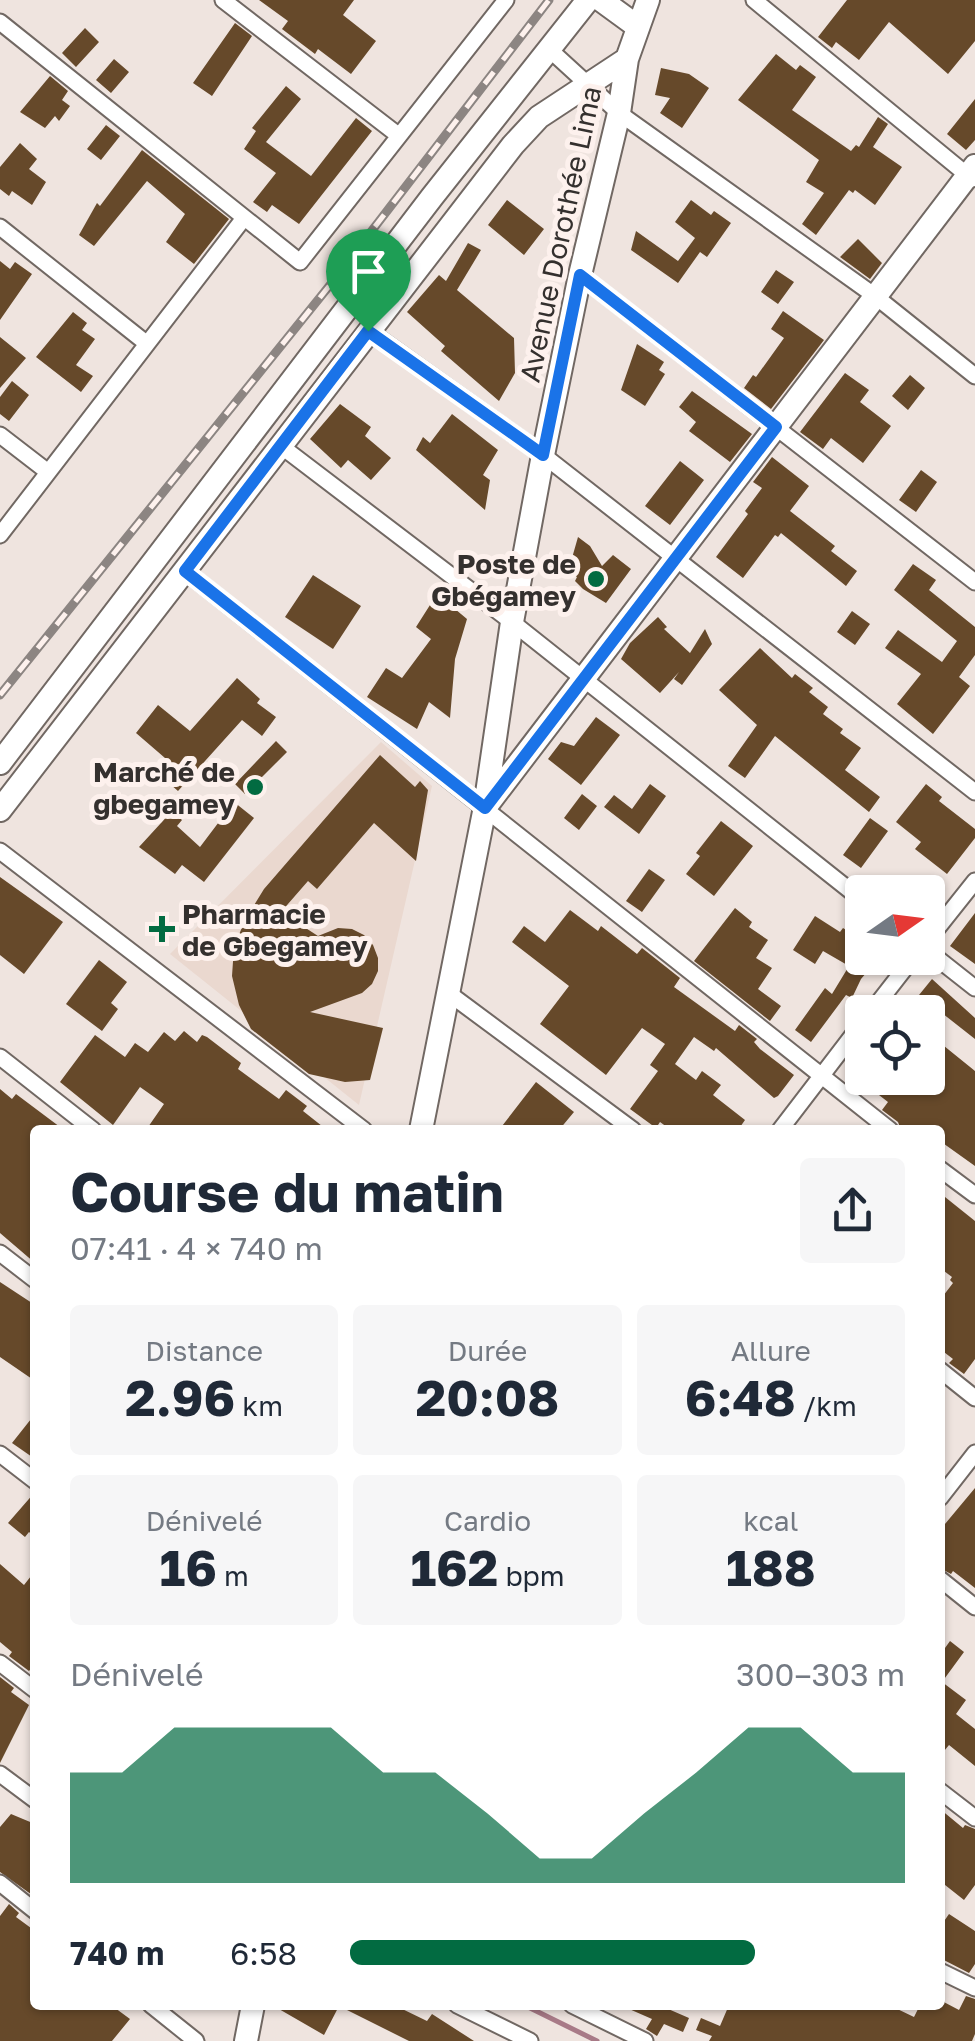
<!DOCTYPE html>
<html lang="fr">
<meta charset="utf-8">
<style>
body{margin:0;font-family:"Golos Text",sans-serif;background:#f6f6f7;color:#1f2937;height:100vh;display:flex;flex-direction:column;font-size:38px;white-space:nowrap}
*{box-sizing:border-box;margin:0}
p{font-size:32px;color:#747a83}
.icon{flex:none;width:55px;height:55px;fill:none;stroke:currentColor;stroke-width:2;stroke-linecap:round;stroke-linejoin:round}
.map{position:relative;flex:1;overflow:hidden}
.drawer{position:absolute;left:30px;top:1125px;width:915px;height:885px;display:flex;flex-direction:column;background:#fff;border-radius:10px;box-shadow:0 2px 8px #0004}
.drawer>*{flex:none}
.needle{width:65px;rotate:76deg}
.controls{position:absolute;left:845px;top:875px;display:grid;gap:20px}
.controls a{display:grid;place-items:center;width:100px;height:100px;border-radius:10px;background:#fff;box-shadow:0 2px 8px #0004;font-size:50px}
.pin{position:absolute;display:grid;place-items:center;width:85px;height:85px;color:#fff;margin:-102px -42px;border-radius:50% 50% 50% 0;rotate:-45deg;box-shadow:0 0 10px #0007}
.pin .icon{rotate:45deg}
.round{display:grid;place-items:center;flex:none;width:105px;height:105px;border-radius:10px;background:#f6f6f7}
.headline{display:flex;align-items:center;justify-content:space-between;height:170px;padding:0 40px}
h1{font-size:55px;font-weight:700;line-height:75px}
.stats{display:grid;grid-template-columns:repeat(3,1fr);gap:15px;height:170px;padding:10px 40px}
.stats div{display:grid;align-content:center;border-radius:10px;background:#f6f6f7;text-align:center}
.stats b{font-size:50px;font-weight:700}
.stats small{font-size:28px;font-weight:400}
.stats p{font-size:28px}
.chart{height:280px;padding:20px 40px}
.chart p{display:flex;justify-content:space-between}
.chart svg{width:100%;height:180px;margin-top:10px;fill:#026b41;opacity:.7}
ul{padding:0 40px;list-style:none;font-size:32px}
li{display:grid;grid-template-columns:160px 120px 1fr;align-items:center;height:75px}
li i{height:25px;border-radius:12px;background:#026b41}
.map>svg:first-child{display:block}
</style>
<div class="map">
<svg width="975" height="2041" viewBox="0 0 975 2041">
<rect width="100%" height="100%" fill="#efe4df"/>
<path fill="#ead8cf" d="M 381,742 L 432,786 L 359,1105 L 170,954 Z"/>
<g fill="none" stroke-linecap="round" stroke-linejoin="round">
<path stroke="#a87a87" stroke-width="5" d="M 524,2005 L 597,2041"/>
</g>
<path fill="#66492a" d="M 259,0 L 354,0 L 343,15 L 376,41 L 351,74 L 318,49 L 315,54 L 282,29 L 288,21 Z
M 847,0 L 975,0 L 975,41 L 948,74 L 889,22 L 859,60 L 836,42 L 832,48 L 818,37 Z
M 235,23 L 252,36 L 212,96 L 193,83 Z
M 85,28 L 99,42 L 76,67 L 62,53 Z
M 776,54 L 796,70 L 800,65 L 816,77 L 792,110 L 851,151 L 856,145 L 859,147 L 878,117 L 888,124 L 873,147 L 902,167 L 875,205 L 855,190 L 853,193 L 849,190 L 816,235 L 802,224 L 824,193 L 806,182 L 819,160 L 738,100 Z
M 114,59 L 129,72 L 111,93 L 96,80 Z
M 661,68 L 689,74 L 709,88 L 682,128 L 660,113 L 670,98 L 655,95 Z
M 50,76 L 68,91 L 62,100 L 70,106 L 59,121 L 55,116 L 45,128 L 20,112 Z
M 286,86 L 301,99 L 266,142 L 311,176 L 356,118 L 372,131 L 299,224 L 272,205 L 267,212 L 253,202 L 276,173 L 244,149 L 256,131 L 252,128 Z
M 975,99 L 975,140 L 966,150 L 947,134 Z
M 106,125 L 120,136 L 101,160 L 87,149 Z
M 20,143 L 37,159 L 29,169 L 46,182 L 32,205 L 12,191 L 9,196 L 0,189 L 0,167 Z
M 142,150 L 229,219 L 194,264 L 166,242 L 185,214 L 147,181 L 94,246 L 79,235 L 97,203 L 100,206 Z
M 507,200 L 544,229 L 524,255 L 488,225 Z
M 691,200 L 711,215 L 714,211 L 731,223 L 707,257 L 700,252 L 678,283 L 631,250 L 636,231 L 678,261 L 695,238 L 675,222 Z
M 858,239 L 882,263 L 870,279 L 840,257 Z
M 468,243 L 481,250 L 457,290 L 514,338 L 515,373 L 499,401 L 441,351 L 445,346 L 407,312 L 439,275 L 446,281 Z
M 0,261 L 10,269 L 15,262 L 32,274 L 0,320 Z
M 776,270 L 794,282 L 778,304 L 761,292 Z
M 783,311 L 824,340 L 771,409 L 744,388 L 753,375 L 756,377 L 784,338 L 771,329 Z
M 73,312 L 87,323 L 82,330 L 95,339 L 76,365 L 93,376 L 81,392 L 36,357 Z
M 0,337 L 26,358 L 0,388 Z
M 637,344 L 664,362 L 659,370 L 665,374 L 645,406 L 621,390 Z
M 845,373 L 869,390 L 860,402 L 891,426 L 863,463 L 831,438 L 823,449 L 800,432 Z
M 910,375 L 925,388 L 908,410 L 892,396 Z
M 12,381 L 29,395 L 9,421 L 0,414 L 0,397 Z
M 692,391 L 752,434 L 730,462 L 689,431 L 696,422 L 679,407 Z
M 340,404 L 371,427 L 365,436 L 391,458 L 371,480 L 348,460 L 341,468 L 310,439 Z
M 452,414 L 498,450 L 483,475 L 490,480 L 485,510 L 416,450 L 423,437 L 430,443 Z
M 772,457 L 809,486 L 790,511 L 835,546 L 831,551 L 857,571 L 846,586 L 781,533 L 778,537 L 775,535 L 743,578 L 716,557 L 748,514 L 745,511 L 762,488 L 753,482 Z
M 680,461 L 704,480 L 670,525 L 645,506 Z
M 921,470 L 937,482 L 916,512 L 899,500 Z
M 578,537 L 590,546 L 602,566 L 613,555 L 631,569 L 606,603 L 583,589 L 575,581 L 577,577 L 568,572 Z
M 913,564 L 936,580 L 929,590 L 975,627 L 975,655 L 959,677 L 970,686 L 933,734 L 897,704 L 921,674 L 885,648 L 898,630 L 942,662 L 957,641 L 894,590 Z
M 313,575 L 361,606 L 333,649 L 285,617 Z
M 437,594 L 467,619 L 455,659 L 450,718 L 429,702 L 417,729 L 367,697 L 386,668 L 402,678 L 431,639 L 416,627 Z
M 852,611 L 870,624 L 855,645 L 837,632 Z
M 658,617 L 667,627 L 664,629 L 690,653 L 705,629 L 712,644 L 682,685 L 674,679 L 679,672 L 660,693 L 621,659 L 630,643 Z
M 760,648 L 792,678 L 795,674 L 813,688 L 809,692 L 828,707 L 823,714 L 843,729 L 840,733 L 861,748 L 845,770 L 880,797 L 869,812 L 775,736 L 745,778 L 728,766 L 757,725 L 719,690 Z
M 237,678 L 260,699 L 257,703 L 276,717 L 262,736 L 242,720 L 178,791 L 154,770 L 165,758 L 136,733 L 158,705 L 190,731 Z
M 596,717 L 620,735 L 581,785 L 548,759 L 561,742 L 574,746 Z
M 276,741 L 287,752 L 245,794 L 235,784 Z
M 380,755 L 415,787 L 420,781 L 428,790 L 416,861 L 374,823 L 317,889 L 308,881 L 281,912 L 318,936 L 338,928 L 352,929 L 364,935 L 373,945 L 378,958 L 378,971 L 372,984 L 362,993 L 310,1012 L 383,1028 L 370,1080 L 345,1082 L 309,1074 L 251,1029 L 239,1005 L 232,976 L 234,947 L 245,920 L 264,889 Z
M 650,784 L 666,796 L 639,834 L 604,807 L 614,795 L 632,809 Z
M 926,784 L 942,797 L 939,801 L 975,829 L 975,838 L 947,874 L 915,849 L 921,842 L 896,822 Z
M 582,794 L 597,806 L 579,830 L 564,818 Z
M 234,802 L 254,818 L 204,882 L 182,865 L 175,874 L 139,847 L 172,811 L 182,820 L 177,826 L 200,847 Z
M 870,818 L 888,831 L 861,868 L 843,855 Z
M 721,821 L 753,846 L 714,896 L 686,874 L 700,856 L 696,853 Z
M 649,869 L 665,880 L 642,912 L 626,901 Z
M 0,877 L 63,922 L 24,974 L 0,955 Z
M 735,908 L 752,922 L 749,927 L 768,940 L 756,958 L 772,968 L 758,989 L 781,1006 L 770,1021 L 694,961 Z
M 570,910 L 598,931 L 601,926 L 637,954 L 642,948 L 680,978 L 674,987 L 735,1031 L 739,1025 L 757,1039 L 754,1042 L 760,1049 L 794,1075 L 778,1096 L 774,1098 L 716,1048 L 714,1051 L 694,1037 L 675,1064 L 696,1080 L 702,1071 L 721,1085 L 713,1095 L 745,1120 L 738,1130 L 671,1130 L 660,1122 L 656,1128 L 630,1109 L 658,1071 L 650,1065 L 665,1044 L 642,1028 L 606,1075 L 540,1024 L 569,986 L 512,942 L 524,926 L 545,942 Z
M 975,913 L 975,964 L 950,946 Z
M 815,916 L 840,932 L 843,928 L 862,940 L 862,958 L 879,958 L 861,979 L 852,998 L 846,995 L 811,1042 L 795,1030 L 825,988 L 832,994 L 849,966 L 823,951 L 815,964 L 793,950 Z
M 99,960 L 127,982 L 111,1003 L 118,1009 L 102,1031 L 66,1004 Z
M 932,979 L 975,1018 L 975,1039 L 919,995 Z
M 184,1031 L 197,1042 L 202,1035 L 207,1037 L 241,1063 L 238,1069 L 279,1099 L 286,1090 L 307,1106 L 303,1111 L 327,1130 L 146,1130 L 164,1104 L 140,1087 L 113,1125 L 60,1082 L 95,1035 L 125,1057 L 135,1043 L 148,1052 L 164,1032 L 175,1041 Z
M 928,1033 L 975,1071 L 975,1166 L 940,1141 L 940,1130 L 901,1130 L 898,1122 L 882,1110 L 888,1102 L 857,1078 L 928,1078 Z
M 536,1082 L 574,1112 L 559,1130 L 499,1130 Z
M 0,1089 L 12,1099 L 16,1094 L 64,1130 L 35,1130 L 35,1263 L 0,1233 Z
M 940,1193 L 975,1221 L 975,1359 L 964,1374 L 949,1363 L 953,1359 L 940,1349 L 940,1300 L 953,1283 L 950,1280 L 952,1277 L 940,1268 Z
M 0,1282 L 35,1305 L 35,1381 L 0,1357 Z
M 35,1414 L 35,1459 L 12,1443 Z
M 975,1488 L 975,1588 L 953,1571 L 951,1574 L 940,1568 L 940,1530 Z
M 35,1492 L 35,1537 L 29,1532 L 25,1537 L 8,1523 Z
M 0,1564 L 24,1585 L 35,1571 L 35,1664 L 29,1671 L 9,1656 L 12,1652 L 0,1642 Z
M 950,1641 L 964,1652 L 942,1682 L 966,1700 L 956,1714 L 975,1729 L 975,1766 L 949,1745 L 940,1756 L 940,1655 Z
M 0,1677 L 14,1688 L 11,1692 L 29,1705 L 0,1763 Z
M 940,1809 L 963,1828 L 965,1825 L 975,1829 L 975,1885 L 964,1900 L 940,1881 Z
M 11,1814 L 35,1824 L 35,1897 L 0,1872 L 0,1827 Z
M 9,1904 L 19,1913 L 16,1917 L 35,1931 L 35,2005 L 111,2005 L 130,2019 L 112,2041 L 0,2041 L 0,1916 Z
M 949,1914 L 975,1931 L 975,1964 L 969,1973 L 940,1958 L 940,1927 Z
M 966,1996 L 975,1999 L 975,2034 L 972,2041 L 709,2041 L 712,2036 L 696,2030 L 701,2018 L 720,2026 L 729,2005 L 889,2005 L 914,2017 L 920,2005 L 940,2005 L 940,2000 L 959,2010 Z
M 272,2005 L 394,2005 L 427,2021 L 432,2014 L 474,2041 L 409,2041 L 339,2006 L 324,2035 Z
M 620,2005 L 659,2005 L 689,2018 L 683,2032 L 664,2024 L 657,2036 L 646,2029 L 652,2019 Z"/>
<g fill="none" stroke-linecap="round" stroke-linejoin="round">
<g stroke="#716863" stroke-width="19">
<path id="street" d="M 223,0 L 398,135
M 754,0 L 972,179
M 0,22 L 300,262 L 506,0
M 549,49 L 619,113 L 875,296 L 975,376
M 0,227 L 146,343
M 580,275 L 975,582
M 369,331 L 543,455 L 975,792
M 0,435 L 48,472
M 281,446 L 512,622 L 862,900
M 0,535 L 244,218
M 185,571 L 890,1130
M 0,851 L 364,1130
M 928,940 L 975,881
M 928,951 L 975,988
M 447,992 L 633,1130
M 871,1012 L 913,958
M 0,1057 L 93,1130
M 780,1130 L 862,1023
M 940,1169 L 975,1195
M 0,1253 L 35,1280
M 940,1370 L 975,1398
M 0,1454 L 35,1481
M 940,1498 L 975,1453
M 940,1579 L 975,1607
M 0,1663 L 35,1690
M 0,1774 L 35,1800
M 940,1791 L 975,1818
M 0,1883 L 35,1911
M 940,1971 L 975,1988
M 151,2005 L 196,2041
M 457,2005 L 530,2041
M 572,2005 L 645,2041"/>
</g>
<g stroke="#716863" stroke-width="26">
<path id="secondary" d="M 601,0 L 638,27
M 0,763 L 432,197 L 588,0
M 487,805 L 975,166
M 0,810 L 513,145 L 539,117 L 627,59
M 421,1130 L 485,807 L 512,622 L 543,455 L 580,275 L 619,113 L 627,59 L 648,0
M 246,2041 L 253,2005"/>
</g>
<use href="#street" stroke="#fff" stroke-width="15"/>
<use href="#secondary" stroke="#fff" stroke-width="22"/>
<g stroke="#8c8582" stroke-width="9">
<path id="rail" d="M 0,695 L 334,280 L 549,0"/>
</g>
<use href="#rail" stroke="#fdf1ed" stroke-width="5" stroke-dasharray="15" stroke-linecap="butt"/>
</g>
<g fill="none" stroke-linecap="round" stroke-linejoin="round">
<g stroke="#fff" stroke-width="20">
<path id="route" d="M 580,275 L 776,427 L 485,808 L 185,571 L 368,331 L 543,455 Z"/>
</g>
<use href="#route" stroke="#1a73e8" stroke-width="12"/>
</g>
<g fill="#026b41" stroke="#fdf1ed" stroke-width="4">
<circle cx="596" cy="579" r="10"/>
<circle cx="255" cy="787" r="10"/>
<path d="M157 914h10v10h10v10h-10v10h-10v-10h-10v-10h10z"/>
</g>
<g text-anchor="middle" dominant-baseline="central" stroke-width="10" stroke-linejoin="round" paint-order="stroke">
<g font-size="28" fill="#34302e" stroke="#fdf1ed">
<text transform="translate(560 234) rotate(-78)">Avenue Dorothée Lima</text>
</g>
<g font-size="28" font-weight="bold" fill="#34302e" stroke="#fdf1ed" text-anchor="end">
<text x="576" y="563">Poste de<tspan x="576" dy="32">Gbégamey</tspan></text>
<text x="235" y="771">Marché de<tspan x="235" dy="32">gbegamey</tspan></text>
<text x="182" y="913" text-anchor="start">Pharmacie<tspan x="182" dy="32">de Gbegamey</tspan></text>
</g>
</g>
</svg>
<div class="controls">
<a><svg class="needle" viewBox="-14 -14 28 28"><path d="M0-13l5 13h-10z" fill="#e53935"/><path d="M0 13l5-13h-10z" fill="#747a83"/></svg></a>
<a><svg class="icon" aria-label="locate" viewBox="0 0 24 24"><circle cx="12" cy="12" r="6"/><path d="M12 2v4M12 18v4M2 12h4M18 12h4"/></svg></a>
</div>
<div class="pin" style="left:368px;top:331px;background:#1e9e55"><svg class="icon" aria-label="arrive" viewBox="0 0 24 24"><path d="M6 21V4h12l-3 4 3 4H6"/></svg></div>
<section class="drawer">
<div class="headline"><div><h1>Course du matin</h1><p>07:41 · 4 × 740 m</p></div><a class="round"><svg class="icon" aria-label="share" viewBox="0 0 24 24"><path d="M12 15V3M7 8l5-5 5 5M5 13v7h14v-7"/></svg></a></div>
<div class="stats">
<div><p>Distance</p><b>2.96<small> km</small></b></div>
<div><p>Durée</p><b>20:08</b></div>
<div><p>Allure</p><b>6:48<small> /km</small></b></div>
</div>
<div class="stats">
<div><p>Dénivelé</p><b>16<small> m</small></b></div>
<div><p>Cardio</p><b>162<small> bpm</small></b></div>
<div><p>kcal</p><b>188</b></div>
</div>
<div class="chart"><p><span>Dénivelé</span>300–303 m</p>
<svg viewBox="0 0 160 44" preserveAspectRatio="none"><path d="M0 44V17L10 17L20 6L30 6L40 6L50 6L60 17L70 17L80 27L90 38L100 38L110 27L120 17L130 6L140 6L150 17L160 17V44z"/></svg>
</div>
<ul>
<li><b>740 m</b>6:58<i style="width:73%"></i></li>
</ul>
</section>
</div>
